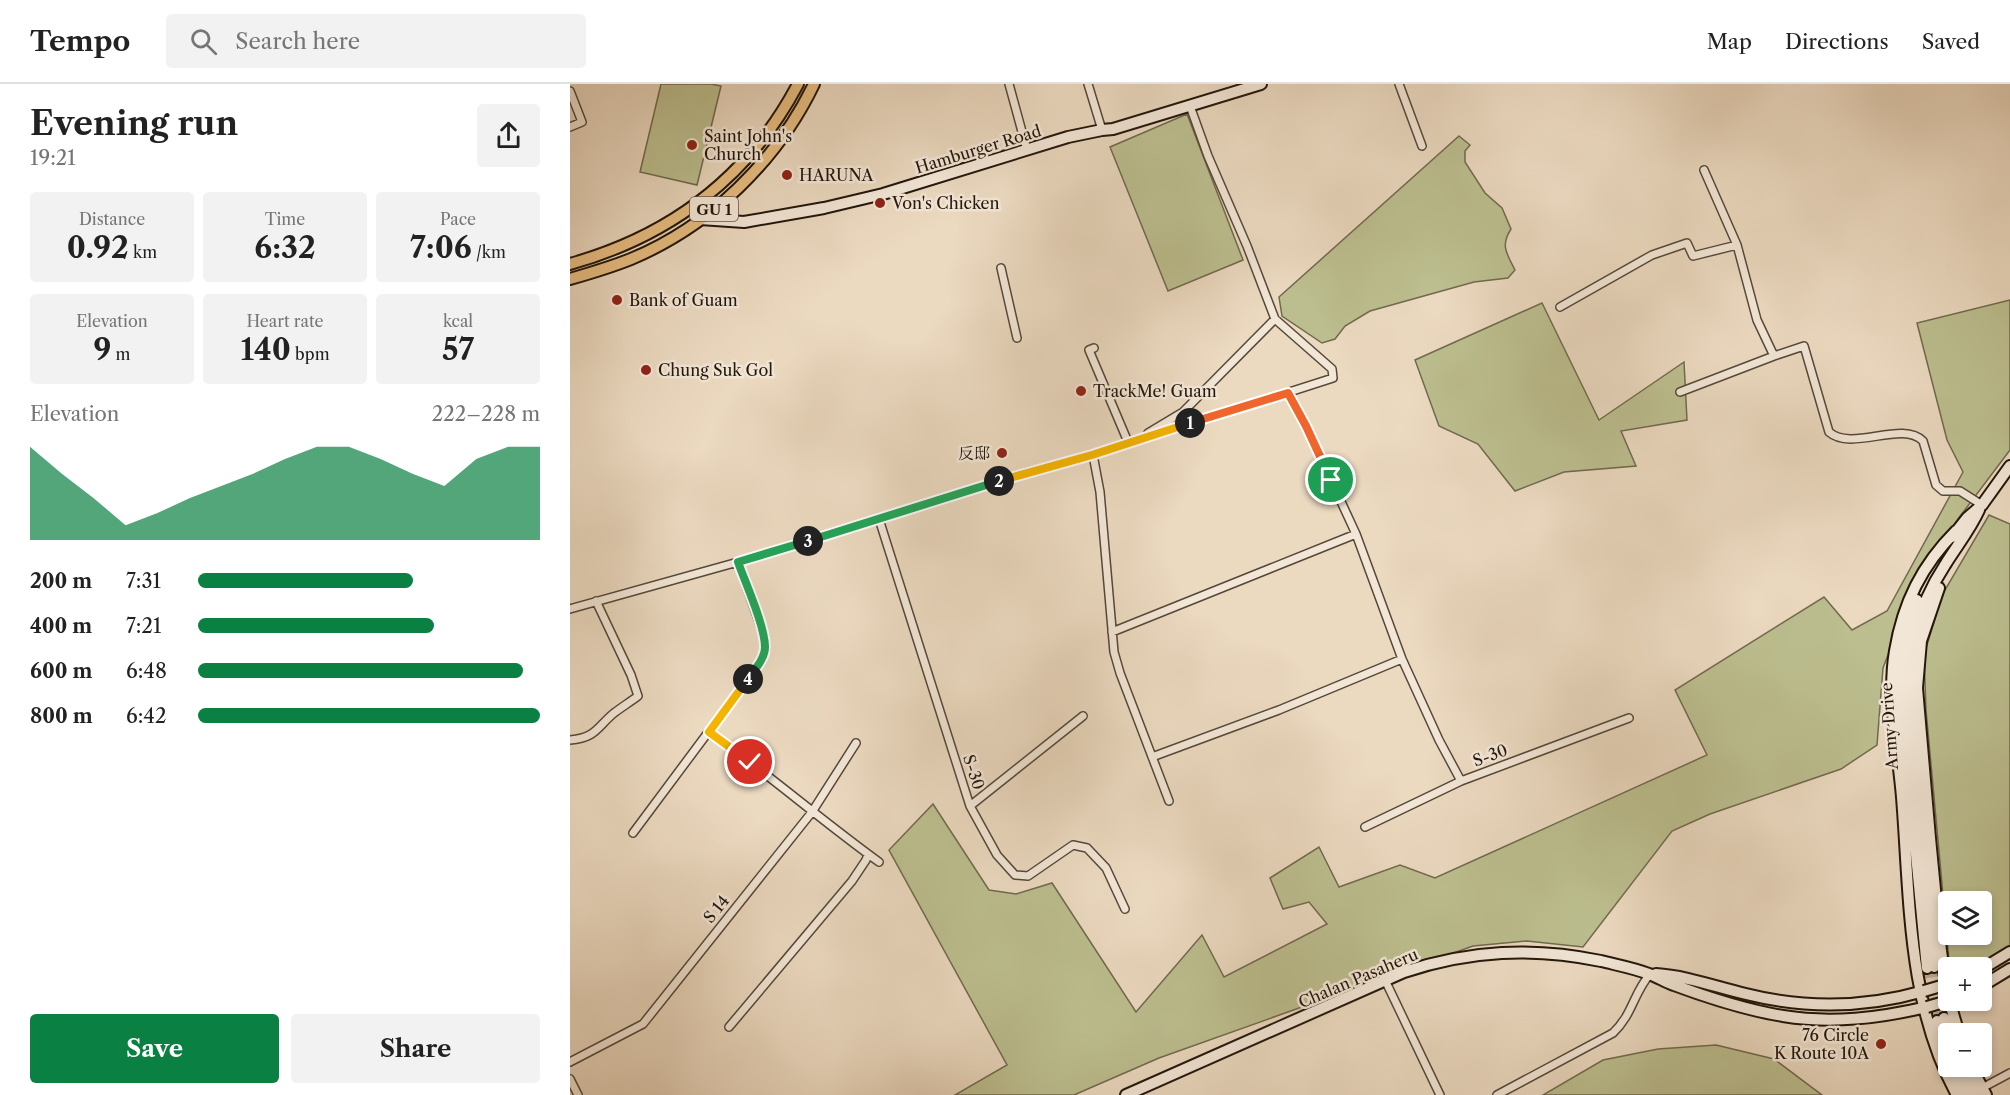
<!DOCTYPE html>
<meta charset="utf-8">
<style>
body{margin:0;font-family:"Libre Caslon Text","Noto Serif SC",serif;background:#f2f2f2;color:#222;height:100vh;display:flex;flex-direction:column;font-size:22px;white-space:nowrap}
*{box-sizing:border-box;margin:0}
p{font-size:20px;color:#767676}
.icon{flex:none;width:33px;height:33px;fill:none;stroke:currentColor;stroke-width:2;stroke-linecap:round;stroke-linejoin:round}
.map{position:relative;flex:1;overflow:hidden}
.panel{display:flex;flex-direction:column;background:#fff;width:570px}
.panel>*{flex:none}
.tools{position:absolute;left:1368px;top:807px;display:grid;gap:12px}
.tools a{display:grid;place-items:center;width:54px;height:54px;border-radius:6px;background:#fff;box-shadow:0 3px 9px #0003;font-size:30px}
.pin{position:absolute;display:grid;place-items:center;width:51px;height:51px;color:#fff;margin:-26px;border:3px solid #fff;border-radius:50%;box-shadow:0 2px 6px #0007}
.km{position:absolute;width:30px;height:30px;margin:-15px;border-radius:50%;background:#222;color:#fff;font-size:16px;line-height:30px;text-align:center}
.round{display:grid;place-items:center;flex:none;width:63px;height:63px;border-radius:6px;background:#f2f2f2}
.overview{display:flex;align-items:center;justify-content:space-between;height:102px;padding:0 30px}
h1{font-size:33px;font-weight:700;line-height:45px}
.stats{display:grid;grid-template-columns:repeat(3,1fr);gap:9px;height:102px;padding:6px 30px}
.stats div{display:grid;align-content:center;border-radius:6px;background:#f2f2f2;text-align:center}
.stats b{font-size:30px;font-weight:700}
.stats small{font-size:16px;font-weight:400}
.stats p{font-size:16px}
.chart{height:168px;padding:12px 30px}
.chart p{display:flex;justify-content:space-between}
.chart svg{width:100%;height:108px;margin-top:6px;fill:#0b8043;opacity:.7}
.cta{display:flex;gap:12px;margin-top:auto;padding:12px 30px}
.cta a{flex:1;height:69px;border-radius:6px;background:#0b8043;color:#fff;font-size:24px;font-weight:700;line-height:69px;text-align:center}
.cta a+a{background:#f2f2f2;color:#222}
ul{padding:0 30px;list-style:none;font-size:20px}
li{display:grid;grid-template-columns:96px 72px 1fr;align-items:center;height:45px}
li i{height:15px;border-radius:8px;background:#0b8043}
header{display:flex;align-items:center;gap:36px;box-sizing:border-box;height:84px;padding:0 30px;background:#fff;border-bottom:2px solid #e0e0e0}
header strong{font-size:28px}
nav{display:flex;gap:33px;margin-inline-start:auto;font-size:21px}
.search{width:420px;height:54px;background:#f2f2f2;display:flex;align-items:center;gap:15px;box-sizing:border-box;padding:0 21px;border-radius:6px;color:#767676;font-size:22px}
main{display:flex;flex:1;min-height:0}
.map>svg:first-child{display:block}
</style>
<header>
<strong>Tempo</strong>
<div class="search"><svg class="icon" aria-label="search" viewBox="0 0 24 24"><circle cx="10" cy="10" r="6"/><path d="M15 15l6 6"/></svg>Search here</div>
<nav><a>Map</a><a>Directions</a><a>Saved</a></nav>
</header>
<main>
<section class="panel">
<div class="overview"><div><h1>Evening run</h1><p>19:21</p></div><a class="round"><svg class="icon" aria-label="share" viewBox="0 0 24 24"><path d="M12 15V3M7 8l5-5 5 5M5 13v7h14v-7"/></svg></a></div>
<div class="stats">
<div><p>Distance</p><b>0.92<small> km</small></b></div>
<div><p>Time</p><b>6:32</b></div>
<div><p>Pace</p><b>7:06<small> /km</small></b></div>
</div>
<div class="stats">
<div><p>Elevation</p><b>9<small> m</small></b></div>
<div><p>Heart rate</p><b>140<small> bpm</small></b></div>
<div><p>kcal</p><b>57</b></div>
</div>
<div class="chart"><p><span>Elevation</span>222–228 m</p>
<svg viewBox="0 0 160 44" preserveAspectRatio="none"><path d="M0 44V6L10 17L20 27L30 38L40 33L50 27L60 22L70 17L80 11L90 6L100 6L110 11L120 17L130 22L140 11L150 6L160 6V44z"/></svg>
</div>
<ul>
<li><b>200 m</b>7:31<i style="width:63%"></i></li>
<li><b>400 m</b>7:21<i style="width:69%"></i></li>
<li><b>600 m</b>6:48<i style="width:95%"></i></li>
<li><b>800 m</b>6:42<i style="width:100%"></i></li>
</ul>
<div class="cta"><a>Save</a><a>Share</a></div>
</section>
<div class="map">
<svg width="1440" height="1011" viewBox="0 0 1440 1011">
<rect width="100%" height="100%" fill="#ebd9c0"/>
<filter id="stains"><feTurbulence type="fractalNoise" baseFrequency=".00333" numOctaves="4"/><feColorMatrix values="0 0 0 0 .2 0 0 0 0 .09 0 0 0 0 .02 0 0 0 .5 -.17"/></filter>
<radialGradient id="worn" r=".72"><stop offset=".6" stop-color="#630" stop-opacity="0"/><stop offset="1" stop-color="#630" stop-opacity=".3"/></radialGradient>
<path fill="#bcbe8f" stroke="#706a4e" stroke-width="1.5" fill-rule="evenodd" d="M 91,0 L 141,0 L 151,2 L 127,101 L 70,88 Z
M 617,30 L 673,176 L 598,207 L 540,63 Z
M 889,52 L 900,61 L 895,67 L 895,78 L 915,109 L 932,124 L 941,145 C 930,162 937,170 945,186 L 938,194 L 904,198 L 800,227 L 775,242 L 765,255 L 752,259 L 712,232 L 709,213 Z
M 1440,216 L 1440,366 L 1388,435 L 1341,512 L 1313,584 L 1307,661 L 1271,685 L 1140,730 L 1102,747 L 1013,863 L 957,857 L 903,862 L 589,974 L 504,1011 L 385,1011 L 437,981 L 319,766 L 363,720 L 419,806 L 446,810 L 482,799 L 566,928 L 632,851 L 654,893 L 757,840 L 739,818 L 713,825 L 700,794 L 749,763 L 769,803 L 830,781 L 865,794 L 1137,671 L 1105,606 L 1254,513 L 1282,546 L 1317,527 L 1393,388 L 1377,356 L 1347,239 Z
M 972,219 L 1029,336 L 1114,278 L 1117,336 L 1051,347 L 1066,382 L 994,388 L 945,407 L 908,360 L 869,342 L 845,276 Z
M 1419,431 L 1440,440 L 1440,861 L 1408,883 L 1386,883 L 1379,876 L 1356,626 L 1354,571 L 1372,511 ZM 1378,818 L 1412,818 L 1412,850 L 1378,850 Z
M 1146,961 L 1204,975 L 1252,1011 L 973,1011 L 1033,976 L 1088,965 Z"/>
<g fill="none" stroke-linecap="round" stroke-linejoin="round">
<path stroke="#c3b29c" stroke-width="10" stroke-dasharray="10 5" stroke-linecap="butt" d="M 1364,883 L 1374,934
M 1357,884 L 1367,937"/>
<g stroke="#554839" stroke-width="10">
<path id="street" d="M 439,0 L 457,66
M 518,0 L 532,46
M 829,0 L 852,62
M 0,7 L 12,38 L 0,43
M 1134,86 L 1167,161 L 1187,236 L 1204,272 L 1234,262 L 1259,348 C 1282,368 1332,336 1353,357 L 1366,401 L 1373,407 L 1390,407 L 1412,421
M 431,184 L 447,254
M 990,223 L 1082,171 L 1117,159 L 1123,172 L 1167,161
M 524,264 L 519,266 L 558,358 L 560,358
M 1110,308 L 1204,272
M 718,309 L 736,342 L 786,450 L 832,575 L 869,656 L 891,697
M 578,349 L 613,328 L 705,235
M 523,371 L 530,408 L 544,568 L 550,589 L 599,717
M 309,435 L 400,722 L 427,771 L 445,791 L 458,792 L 503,761 L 517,764 L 536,784 L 555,825
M 0,525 L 168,478 L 458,388 L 523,371 L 763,294 L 762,285 L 705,235 L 677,162 L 638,72 L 620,22
M 542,548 L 786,450
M 139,648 C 197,689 251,736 309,778
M 0,656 C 26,654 27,643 44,629 C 52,623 60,618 68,612 L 61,591 L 26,517
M 582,673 L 709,626 L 832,575
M 400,722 L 513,632
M 795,743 L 891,697 L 1059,634
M 63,749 L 192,576 L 196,564 L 192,546 L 168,478
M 815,896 L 870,1011
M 159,943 L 282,797 L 296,776 L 298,770
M 0,978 L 73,940 L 242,728 L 286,659
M 0,995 L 8,1011
M 1412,1004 L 1440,989
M 927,1011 L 1043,949 C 1063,930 1063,910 1080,890"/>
</g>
<g stroke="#23170c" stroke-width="14">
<path id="secondary" d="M 130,135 L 174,138 L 254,124 L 313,110 L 498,53 L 532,46 L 543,45 L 691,0
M 1386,447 C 1352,481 1333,519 1325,567 C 1317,613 1328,666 1332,713 C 1340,813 1337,920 1387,1011
M 1382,453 L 1397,434 L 1412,421 L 1440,382
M 1369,504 L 1351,557 L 1347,604 L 1360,754 L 1371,867 L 1378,913
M 1347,516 C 1334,544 1331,575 1330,605 L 1357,884
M 1364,883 L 1339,622 C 1337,571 1346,525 1375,481 C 1386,463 1400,446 1409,426
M 1412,885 L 1440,868
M 1086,890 C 1117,892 1146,903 1176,910 C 1236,925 1295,924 1354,907
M 1412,902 L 1440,885
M 1379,916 L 1389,950
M 1374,934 L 1379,950
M 1367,937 L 1378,971
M 1383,982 L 1397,1011
M 1392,982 L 1406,1011
M 1401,982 L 1416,1011
M 556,1011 L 834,888 C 900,866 963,863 1031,877 C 1047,881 1064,884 1079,890 C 1088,893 1095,898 1104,901 C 1139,914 1176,926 1213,932 C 1262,940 1309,934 1357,923"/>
</g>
<g stroke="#23170c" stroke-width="14">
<path id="primary" d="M 0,180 C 100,152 179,93 228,0
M 0,195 C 21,189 41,183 61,175 C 140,142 207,77 244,0"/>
</g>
<use href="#street" stroke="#f2e6d6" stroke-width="7"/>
<use href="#secondary" stroke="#f2e6d6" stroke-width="10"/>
<use href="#primary" stroke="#e6bc80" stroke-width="10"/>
<g stroke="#23170c" stroke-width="14" stroke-linecap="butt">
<path id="secondary-bridge" d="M 1354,907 L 1371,902
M 1357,923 L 1374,918"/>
</g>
<use href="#secondary-bridge" stroke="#f2e6d6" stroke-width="10"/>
</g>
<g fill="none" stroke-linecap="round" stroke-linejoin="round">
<g stroke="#fff" stroke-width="12">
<path id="split-1" d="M 620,339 L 718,309 L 736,342 L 761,396"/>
</g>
<g stroke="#fff" stroke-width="12">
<path id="split-2" d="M 429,397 L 522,371 L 620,339"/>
</g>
<g stroke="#fff" stroke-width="12">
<path id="split-3" d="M 238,457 L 429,397"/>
</g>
<g stroke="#fff" stroke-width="12">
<path id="split-4" d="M 178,595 C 184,586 195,575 195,563 C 195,542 175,498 168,478 L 238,457"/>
</g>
<g stroke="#fff" stroke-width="12">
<path id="split-5" d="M 178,595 L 139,648 L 180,678"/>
</g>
<use href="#split-1" stroke="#f0652b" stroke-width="8"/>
<use href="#split-2" stroke="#f5b400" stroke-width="8"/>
<use href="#split-3" stroke="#22a559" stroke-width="8"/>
<use href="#split-4" stroke="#22a559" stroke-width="8"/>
<use href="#split-5" stroke="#f5b400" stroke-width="8"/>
</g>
<g fill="#8f2418" stroke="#f2e6d6" stroke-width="2">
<circle cx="122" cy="61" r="6"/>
<circle cx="217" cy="91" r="6"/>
<circle cx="310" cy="119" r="6"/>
<circle cx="47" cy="216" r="6"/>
<circle cx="76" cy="286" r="6"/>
<circle cx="511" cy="307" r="6"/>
<circle cx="432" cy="369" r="6"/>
<circle cx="1311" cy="960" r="6"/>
</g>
<g text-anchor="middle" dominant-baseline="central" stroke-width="5" stroke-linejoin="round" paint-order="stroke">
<rect fill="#f2e6d6" stroke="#615549" stroke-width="1.5" x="120" y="113" width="48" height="24" rx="4.5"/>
<g font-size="15" font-weight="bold" fill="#23170c">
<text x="144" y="125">GU 1</text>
</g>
<g font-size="16" fill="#23170c" stroke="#f2e6d6" text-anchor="start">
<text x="134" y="52">Saint John's<tspan x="134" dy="18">Church</tspan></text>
<text x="229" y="91">HARUNA</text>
<text x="322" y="119">Von's Chicken</text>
<text x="59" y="216">Bank of Guam</text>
<text x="88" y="286">Chung Suk Gol</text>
<text x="523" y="307">TrackMe! Guam</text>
<text x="420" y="369" text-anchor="end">反邸</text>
<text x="1299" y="951" text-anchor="end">76 Circle<tspan x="1299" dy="18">K Route 10A</tspan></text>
</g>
<g font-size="16" fill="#23170c" stroke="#f2e6d6">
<text transform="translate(408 65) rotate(-17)">Hamburger Road</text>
<text transform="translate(1319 642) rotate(-94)">Army Drive</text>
<text transform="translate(920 671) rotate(-20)">S-30</text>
<text transform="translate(404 688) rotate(72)">S-30</text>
<text transform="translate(146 825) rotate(-51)">S 14</text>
<text transform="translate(788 894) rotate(-23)">Chalan Pasaheru</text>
</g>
</g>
<rect width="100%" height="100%" filter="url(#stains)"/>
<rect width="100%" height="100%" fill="url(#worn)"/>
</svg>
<div class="tools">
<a><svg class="icon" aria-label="layers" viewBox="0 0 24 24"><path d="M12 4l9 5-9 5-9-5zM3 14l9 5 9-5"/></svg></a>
<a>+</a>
<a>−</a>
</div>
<div class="pin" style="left:761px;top:396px;background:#1e9e55"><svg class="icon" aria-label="arrive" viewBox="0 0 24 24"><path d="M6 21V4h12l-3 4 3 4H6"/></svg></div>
<div class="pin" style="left:180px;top:678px;background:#d93025"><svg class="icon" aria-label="check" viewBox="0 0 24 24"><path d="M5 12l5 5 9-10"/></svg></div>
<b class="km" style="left:620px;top:339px">1</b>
<b class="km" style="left:429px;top:397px">2</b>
<b class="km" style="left:238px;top:457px">3</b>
<b class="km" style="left:178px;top:595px">4</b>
</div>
</main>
